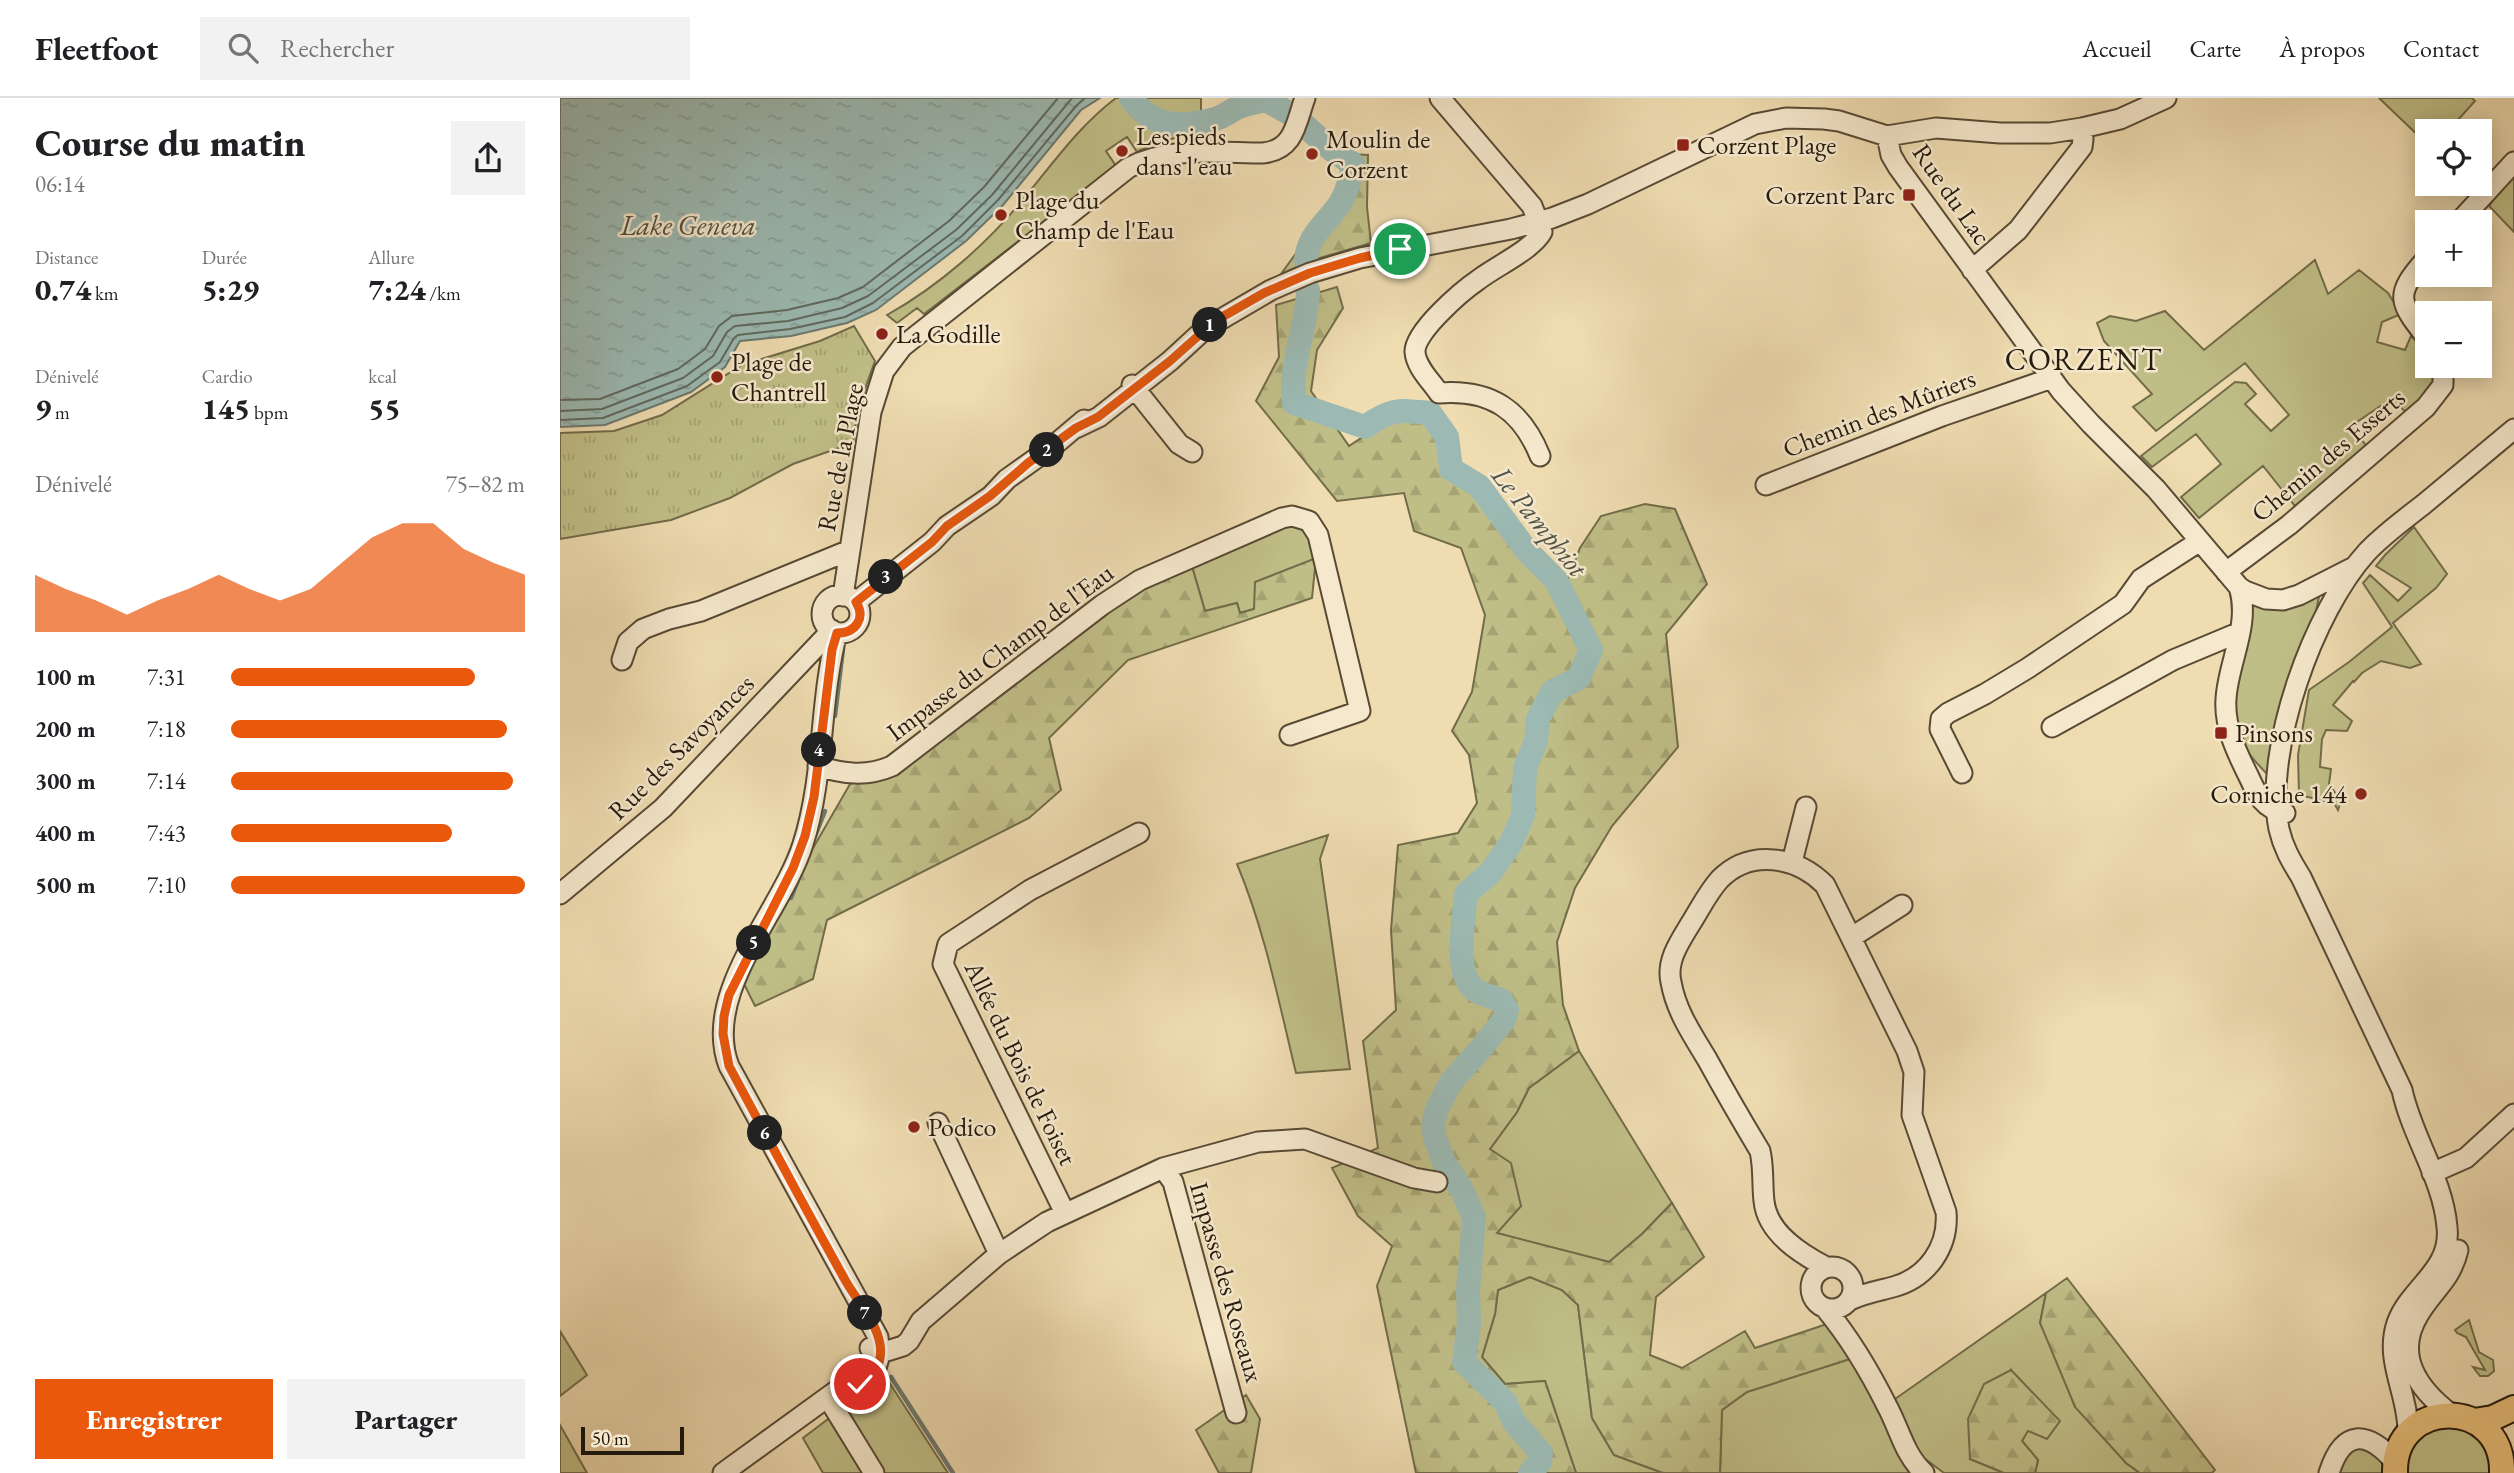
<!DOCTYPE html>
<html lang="fr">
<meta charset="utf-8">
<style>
body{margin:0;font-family:"EB Garamond",serif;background:#f2f2f2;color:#202124;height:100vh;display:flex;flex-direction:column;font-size:26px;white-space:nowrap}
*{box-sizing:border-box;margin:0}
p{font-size:23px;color:#757577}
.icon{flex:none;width:38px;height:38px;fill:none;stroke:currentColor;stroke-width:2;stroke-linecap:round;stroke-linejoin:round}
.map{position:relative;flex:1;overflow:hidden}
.side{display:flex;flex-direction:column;background:#fff;width:560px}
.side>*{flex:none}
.tools{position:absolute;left:1855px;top:21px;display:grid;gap:14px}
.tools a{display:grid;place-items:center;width:77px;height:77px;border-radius:0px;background:#fff;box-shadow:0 4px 18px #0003;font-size:35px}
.scale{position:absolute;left:21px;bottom:18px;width:103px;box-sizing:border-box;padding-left:7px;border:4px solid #251a0c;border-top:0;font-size:19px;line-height:24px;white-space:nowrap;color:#251a0c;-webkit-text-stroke:5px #f5e8cc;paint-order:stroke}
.pin{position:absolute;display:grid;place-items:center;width:60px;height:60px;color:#fff;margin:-30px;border:4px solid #fff;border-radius:50%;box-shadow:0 2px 7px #0007}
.km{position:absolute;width:35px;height:35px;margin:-18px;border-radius:50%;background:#222;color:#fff;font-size:19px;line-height:35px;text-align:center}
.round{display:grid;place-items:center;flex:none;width:74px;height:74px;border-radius:0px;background:#f2f2f2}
.head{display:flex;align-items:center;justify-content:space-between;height:119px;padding:0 35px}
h1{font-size:38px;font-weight:800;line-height:52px}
.stats{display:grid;grid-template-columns:repeat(3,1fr);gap:10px;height:119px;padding:7px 35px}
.stats div{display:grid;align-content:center}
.stats b{font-size:30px;font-weight:800}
.stats small{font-size:19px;font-weight:400}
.stats p{font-size:19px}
.chart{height:196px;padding:14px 35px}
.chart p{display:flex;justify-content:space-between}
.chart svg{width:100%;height:126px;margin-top:7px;fill:#ea580c;opacity:.7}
.action{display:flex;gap:14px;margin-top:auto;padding:14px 35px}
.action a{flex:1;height:80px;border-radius:0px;background:#ea580c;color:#fff;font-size:28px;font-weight:800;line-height:80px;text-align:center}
.action a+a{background:#f2f2f2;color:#202124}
ul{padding:0 35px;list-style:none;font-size:23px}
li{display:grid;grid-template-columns:112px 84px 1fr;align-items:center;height:52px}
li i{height:18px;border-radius:9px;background:#ea580c}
header{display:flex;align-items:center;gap:42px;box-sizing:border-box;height:98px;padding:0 35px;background:#fff;border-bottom:2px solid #e0e0e0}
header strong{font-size:33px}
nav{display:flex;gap:38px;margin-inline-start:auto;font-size:24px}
.search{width:490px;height:63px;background:#f2f2f2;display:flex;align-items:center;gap:18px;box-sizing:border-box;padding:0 24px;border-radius:0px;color:#757577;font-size:26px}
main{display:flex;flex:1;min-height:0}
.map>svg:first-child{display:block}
</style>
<header>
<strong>Fleetfoot</strong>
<div class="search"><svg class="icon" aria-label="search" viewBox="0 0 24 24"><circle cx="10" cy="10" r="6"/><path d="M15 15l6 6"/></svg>Rechercher</div>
<nav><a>Accueil</a><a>Carte</a><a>À propos</a><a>Contact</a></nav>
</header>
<main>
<section class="side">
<div class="head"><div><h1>Course du matin</h1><p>06:14</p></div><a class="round"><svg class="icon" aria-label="share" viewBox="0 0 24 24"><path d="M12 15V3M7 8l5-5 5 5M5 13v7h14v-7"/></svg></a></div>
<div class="stats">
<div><p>Distance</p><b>0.74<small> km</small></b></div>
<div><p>Durée</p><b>5:29</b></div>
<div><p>Allure</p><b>7:24<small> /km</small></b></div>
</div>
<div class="stats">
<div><p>Dénivelé</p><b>9<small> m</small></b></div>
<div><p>Cardio</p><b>145<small> bpm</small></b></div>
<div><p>kcal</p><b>55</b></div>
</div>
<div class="chart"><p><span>Dénivelé</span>75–82 m</p>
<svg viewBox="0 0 160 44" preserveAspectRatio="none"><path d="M0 44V24L10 29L20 33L30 38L40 33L50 29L60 24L70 29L80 33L90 29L100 20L110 11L120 6L130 6L140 15L150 20L160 24V44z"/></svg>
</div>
<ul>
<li><b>100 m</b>7:31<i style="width:83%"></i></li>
<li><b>200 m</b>7:18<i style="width:94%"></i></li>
<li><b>300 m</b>7:14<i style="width:96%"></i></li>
<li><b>400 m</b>7:43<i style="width:75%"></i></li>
<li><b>500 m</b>7:10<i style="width:100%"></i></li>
</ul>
<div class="action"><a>Enregistrer</a><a>Partager</a></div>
</section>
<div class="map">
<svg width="1954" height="1375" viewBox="0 0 1954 1375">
<defs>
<pattern id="forest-firs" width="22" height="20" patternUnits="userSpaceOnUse" patternTransform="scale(1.75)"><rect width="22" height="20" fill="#c0be87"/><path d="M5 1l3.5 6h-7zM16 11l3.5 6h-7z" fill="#a5a373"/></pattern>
<pattern id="park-tufts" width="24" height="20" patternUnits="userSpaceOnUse" patternTransform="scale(1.75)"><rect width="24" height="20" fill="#c0be87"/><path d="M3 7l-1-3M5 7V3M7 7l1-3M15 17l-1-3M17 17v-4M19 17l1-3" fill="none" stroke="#a5a373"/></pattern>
<pattern id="water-ripples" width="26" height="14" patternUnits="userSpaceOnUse" patternTransform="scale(1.75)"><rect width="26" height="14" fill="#9cbab3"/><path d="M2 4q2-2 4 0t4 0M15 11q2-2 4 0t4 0" fill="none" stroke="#869f99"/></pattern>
</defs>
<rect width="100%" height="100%" fill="#efdcb1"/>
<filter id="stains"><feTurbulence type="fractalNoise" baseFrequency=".00286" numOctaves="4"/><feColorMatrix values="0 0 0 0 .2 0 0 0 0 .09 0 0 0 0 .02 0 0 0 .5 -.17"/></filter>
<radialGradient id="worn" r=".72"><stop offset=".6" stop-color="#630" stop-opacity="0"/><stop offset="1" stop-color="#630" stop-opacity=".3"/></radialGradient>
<path fill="#c0be87" stroke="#726c4a" stroke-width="2" d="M 556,0 L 641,0 L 641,33 L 593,46 L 577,54 L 567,39 L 546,53 L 556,68 L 364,216 L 357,210 L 337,225 L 327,217 C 379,188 428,145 465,99 C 494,64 519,28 556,0 Z
M 1819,0 L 1912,0 L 1915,3 L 1888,33 L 1867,33 L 1867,46 Z
M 1954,75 L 1954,134 L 1929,108 Z
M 1755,162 L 1768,196 L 1799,172 L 1828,195 L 1841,216 L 1822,224 L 1817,244 L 1845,252 L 1851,238 L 1867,251 L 1867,268 L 1874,268 C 1877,289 1861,302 1847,315 L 1831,301 L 1791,328 L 1808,350 L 1735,408 L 1703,368 L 1639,420 L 1621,399 L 1661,366 L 1636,336 L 1592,369 L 1581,358 L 1675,284 L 1686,285 L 1696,296 L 1685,306 L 1711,333 L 1729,317 L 1685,265 L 1596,333 L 1573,309 L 1592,296 L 1544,243 L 1537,225 L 1550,218 L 1576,223 L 1605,213 L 1644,252 Z
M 736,425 L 747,429 L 756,460 L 694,511 L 680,515 L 677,505 L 645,513 L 631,465 Z
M 1854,429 L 1887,476 L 1876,490 L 1833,525 L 1861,566 L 1850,570 L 1821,563 L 1802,575 L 1794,584 L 1793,583 L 1773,607 L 1792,623 L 1787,633 L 1766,632 L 1762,641 L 1760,669 L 1771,671 L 1769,686 L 1781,703 L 1778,712 L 1774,705 L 1739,697 L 1738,657 L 1749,592 L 1789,564 L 1832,529 L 1803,485 L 1810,477 L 1838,503 L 1851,490 L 1816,468 L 1825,457 Z
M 1760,494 L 1755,518 L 1710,679 C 1699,668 1679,646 1675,631 C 1666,597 1683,538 1689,503 Z
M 768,737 L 760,761 L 790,971 L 736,975 C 719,905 705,833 677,766 Z
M 1019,953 L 1112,1105 L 1082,1136 L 1049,1164 L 936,1135 L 961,1108 L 930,1051 L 957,1014 L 969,990 Z
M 970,1179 L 1002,1192 L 1018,1207 L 1032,1320 L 1054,1357 L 1103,1375 L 1016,1375 L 985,1283 L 945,1286 L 922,1259 L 935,1216 L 938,1192 Z
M 1486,1195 L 1480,1225 L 1566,1365 L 1580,1375 L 1475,1375 L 1478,1362 L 1462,1343 L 1467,1333 L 1451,1272 L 1410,1361 L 1444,1375 L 1384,1375 L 1360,1357 L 1335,1301 Z
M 1909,1222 L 1919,1254 L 1933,1262 L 1934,1273 L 1928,1278 L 1920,1278 L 1913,1269 L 1925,1272 L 1906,1239 L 1897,1235 L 1895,1232 Z
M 0,1233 L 27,1277 L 0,1298 Z
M 1290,1261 L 1322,1310 L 1353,1375 L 1160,1375 L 1162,1312 L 1187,1294 Z
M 325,1278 L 388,1375 L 263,1375 L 243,1340 Z
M 0,1327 L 27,1375 L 0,1375 Z
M 1874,1329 L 1904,1330 L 1927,1349 L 1932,1375 L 1845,1375 L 1851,1348 Z
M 1799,1345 L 1825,1364 L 1825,1375 L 1773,1375 L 1778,1359 Z"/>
<path fill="url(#forest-firs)" stroke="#726c4a" stroke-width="2" d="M 743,17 L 789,56 L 808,57 L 807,109 L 811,145 L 753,162 L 721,176 L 771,107 L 785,75 L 738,32 Z
M 777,189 L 783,210 L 757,252 L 751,293 L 789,348 L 828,322 L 866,322 L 880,341 L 1005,487 L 1020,450 L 1041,418 L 1085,406 L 1115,411 L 1147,486 L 1106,536 L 1118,649 L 1052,728 L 1015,790 L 997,844 L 1003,907 L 1019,953 L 969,990 L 957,1014 L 930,1051 L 951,1065 L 961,1108 L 937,1135 L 1049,1164 L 1082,1136 L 1112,1105 L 1144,1159 L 1096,1199 L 1090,1257 L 1122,1270 L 1185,1233 L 1195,1250 L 1267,1226 L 1290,1261 L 1187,1294 L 1162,1312 L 1160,1375 L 1103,1375 L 1054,1357 L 1032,1320 L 1018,1207 L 1002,1192 L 970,1179 L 938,1192 L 935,1216 L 922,1259 L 945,1286 L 985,1283 L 1016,1375 L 856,1375 L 817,1188 L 832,1148 L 798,1118 L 772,1070 L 818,1050 L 803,943 L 836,912 L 831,832 L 838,747 L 898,735 L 917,705 L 909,657 L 892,633 L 912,594 L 925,517 L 901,450 L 854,433 L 844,395 L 777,403 L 696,303 L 719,259 L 716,207 Z
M 756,460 L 752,500 L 568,562 L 489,640 L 501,692 L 469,720 L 267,822 L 253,881 L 195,908 L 183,884 L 249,757 L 290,686 L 337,670 L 543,513 L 631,465 L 645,513 L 677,505 L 680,515 L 694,511 L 695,484 Z
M 1507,1180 L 1655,1372 L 1652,1375 L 1580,1375 L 1566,1365 L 1515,1309 L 1480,1225 L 1486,1195 Z
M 1451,1272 L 1500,1323 L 1487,1341 L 1468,1333 L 1462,1343 L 1478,1362 L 1475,1375 L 1444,1375 L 1410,1361 L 1408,1321 L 1424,1286 Z
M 686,1297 L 700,1321 L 691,1375 L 659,1375 L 636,1332 Z"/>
<path fill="url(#park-tufts)" stroke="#726c4a" stroke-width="2" d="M 294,228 L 315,263 L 298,310 L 293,345 L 233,366 L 170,400 L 111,422 L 0,441 L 0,335 L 54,333 L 102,317 L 182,267 L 260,243 Z"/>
<path fill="url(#water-ripples)" stroke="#6c7a70" stroke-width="2" d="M 0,0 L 540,0 L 521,12 L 443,107 L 406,143 L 316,212 L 287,225 L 231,238 L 180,243 L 165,269 L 131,294 L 45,327 L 0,329 Z"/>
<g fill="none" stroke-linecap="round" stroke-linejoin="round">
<path stroke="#606a60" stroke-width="2" d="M 0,302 L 40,301 L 118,271 L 145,251 L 159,228 L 172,218 L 227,212 L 278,200 L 303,189 L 389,123 L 424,89 L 498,0
M 0,313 L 42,311 L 123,280 L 153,258 L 167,234 L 175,228 L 228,223 L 282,210 L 308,198 L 396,132 L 432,97 L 512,0
M 0,322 L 43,320 L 127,288 L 160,264 L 174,240 L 178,237 L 230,231 L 285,219 L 313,205 L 402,138 L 438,102 L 516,8 L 525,0"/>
<path stroke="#6c7a70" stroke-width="4.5" d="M 275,618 L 283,551
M 254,741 L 265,713
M 231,800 L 238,782
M 331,1279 L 393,1375"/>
<path stroke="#9cbab3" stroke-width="24" d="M 571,0 C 592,30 621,30 655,21 C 664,19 671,12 679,9 C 688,5 698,4 706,2 L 727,14
M 743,26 L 772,52 L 793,66 C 791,80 788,91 781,104 C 768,124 748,136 746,162
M 748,192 C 747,232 729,265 734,305 L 805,329 C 832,310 839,312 870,315 L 887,339 L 891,371 L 919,388 L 967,453 L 996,482 L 1031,552 L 1019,580 L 992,594 L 978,621 L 976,643 L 965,670 L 963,717 L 951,745 L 931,774 L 906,796 C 904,819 893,877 915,892 C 922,897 933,899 941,902 L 947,912 L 944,922 L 918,954 L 891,984 L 877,1011 L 873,1027 L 875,1041 L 884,1064 L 903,1094 L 914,1120 L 908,1192 L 909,1225 L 904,1264 L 945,1304 L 954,1324 L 981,1355 L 980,1364 L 970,1375"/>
<g stroke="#584a35" stroke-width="23">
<path id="minor" d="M 880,0 L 972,108 L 982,134 C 972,152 936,168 918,182 C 902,193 854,234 855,254 C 856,269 871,283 879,295 C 930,291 961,311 980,358
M 1327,38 L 1331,57 L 1338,69 L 1501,293 L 1531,326 L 1596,391 L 1679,489 L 1685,493 L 1706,501 L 1723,502 L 1739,497 L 1792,470
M 1899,124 L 1954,64
M 1867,160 C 1834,197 1838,203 1867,240
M 1412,172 L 1458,132 L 1522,49 L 1523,41 L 1522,30
M 572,287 L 619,346 L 632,354
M 516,330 L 539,319 L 610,263 L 646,230 L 711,192 L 750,175 L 800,160 L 951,131 L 992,120 L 1028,106 L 1195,26 L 1226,20 L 1264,21 L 1279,23 L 1327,38 L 1376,30 L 1440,35 L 1490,35 L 1522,30 L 1560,21 L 1606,0
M 1206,387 L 1382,318 L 1492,280
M 1666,474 L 1729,427 L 1866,309 L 1883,287 L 1883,268
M 1679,489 C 1691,527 1668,564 1666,601 C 1664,629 1677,655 1689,679 C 1697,697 1704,711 1725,715
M262 516a19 19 0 1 1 38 0a19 19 0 1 1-38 0Z
M 283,498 L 311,314 L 324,273 L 342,249 L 568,70 C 608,48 660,55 703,55 C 735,52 736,24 745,0
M 296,504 L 372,444 L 387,428 L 431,398 L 447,381 L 492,349 L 524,322
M 62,562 L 68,544 L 83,531 L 109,521 L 141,513 L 290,452
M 1492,629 L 1613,562 L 1680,534
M 258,668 C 283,676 307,679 332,668 L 542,507 L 580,482 L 722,420 L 732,418 L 749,423 L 758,437 L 800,613 L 730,637
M 1402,675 L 1380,631 L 1381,621 L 1388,615 L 1425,596 L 1468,570 L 1563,506 L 1581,481 L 1640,443
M 1232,764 L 1246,709
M 0,796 L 103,710 L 272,532
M 1292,839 L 1342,807
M 378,1025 L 439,1156
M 603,1070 L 613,1084 L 676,1315
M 1872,1075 L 1906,1060 L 1954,1016
M 505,1115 L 383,866 L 388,846 L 470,792 L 579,735
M1251 1190a21 21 0 1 1 42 0a21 21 0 1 1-42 0Z
M 1266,1169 C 1241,1156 1207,1135 1204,1103 C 1202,1086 1204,1070 1200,1053 C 1182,1023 1164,992 1147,961 C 1132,936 1116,913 1111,884 C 1106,863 1120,843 1131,825 C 1140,811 1148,794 1160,781 C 1191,750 1237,759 1265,787 L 1347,953 L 1354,974 L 1352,1017 L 1386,1114 C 1389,1149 1367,1180 1333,1189 C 1318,1193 1305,1195 1290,1202
M 1265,1210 C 1289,1239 1310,1274 1327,1308 C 1340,1332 1344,1356 1364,1375
M 310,1250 L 327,1253 L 343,1248 L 349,1243 L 361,1223 L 439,1156 L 487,1124 L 603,1070 L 698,1044 L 745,1041 L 854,1080 L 877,1084
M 268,1300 L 300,1286 L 315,1273 L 320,1257 L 318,1239 L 169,968 C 141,895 222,813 243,746 C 265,677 259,603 277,535
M 268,1300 L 314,1375
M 1892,1317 C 1859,1292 1833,1258 1859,1216 C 1873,1192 1891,1182 1898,1152
M 1848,1335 C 1849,1297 1824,1263 1837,1225 C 1850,1189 1892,1172 1887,1129 C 1883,1081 1852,1039 1842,992 L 1741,779 C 1731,763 1723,749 1719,731 C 1703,652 1754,512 1807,454 C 1824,436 1845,421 1864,406 C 1894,381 1924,356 1954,331
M 163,1375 L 276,1293
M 1769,1375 C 1783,1331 1807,1332 1835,1364"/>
</g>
<g stroke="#251a0c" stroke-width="28">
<path id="major" d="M 1914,1323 L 1933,1320 L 1954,1310
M 1835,1375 C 1833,1299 1944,1298 1942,1375"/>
</g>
<use href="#minor" stroke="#f5e8cc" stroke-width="19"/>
<use href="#major" stroke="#e8be78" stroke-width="24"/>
</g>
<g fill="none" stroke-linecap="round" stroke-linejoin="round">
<g stroke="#fff" stroke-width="14">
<path id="route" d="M 300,1286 C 315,1277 323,1264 320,1246 C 316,1222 295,1201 284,1180 C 245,1110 207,1039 169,968 L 163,936 L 164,918 L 169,897 L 233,770 L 245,738 L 254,699 L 272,552 L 277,535 C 296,535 306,520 296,504 L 372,444 L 387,428 L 430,398 L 468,365 L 516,330 L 538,319 L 610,263 L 655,223 L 704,195 L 750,175 L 800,160 L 840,151"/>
</g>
<use href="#route" stroke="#ea580c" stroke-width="9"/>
</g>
<g fill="#8f2418" stroke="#f5e8cc" stroke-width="2.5">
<rect x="1116" y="40" width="14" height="14" rx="3.5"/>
<circle cx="562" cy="53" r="7"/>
<circle cx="752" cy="56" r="7"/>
<rect x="1342" y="90" width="14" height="14" rx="3.5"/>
<circle cx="441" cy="117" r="7"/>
<circle cx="322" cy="236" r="7"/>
<circle cx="157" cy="279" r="7"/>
<rect x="1654" y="628" width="14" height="14" rx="3.5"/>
<circle cx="1801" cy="696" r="7"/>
<circle cx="354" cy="1029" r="7"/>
</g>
<g text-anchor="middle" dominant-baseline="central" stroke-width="5" stroke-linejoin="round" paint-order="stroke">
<g font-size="26" fill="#251a0c" stroke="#f5e8cc" text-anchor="start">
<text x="576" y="38">Les pieds<tspan x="576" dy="30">dans l'eau</tspan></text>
<text x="766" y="41">Moulin de<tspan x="766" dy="30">Corzent</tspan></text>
<text x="1137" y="47">Corzent Plage</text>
<text x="1335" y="97" text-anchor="end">Corzent Parc</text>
<text x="455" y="102">Plage du<tspan x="455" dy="30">Champ de l'Eau</tspan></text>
<text x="336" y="236">La Godille</text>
<text x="171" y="264">Plage de<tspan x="171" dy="30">Chantrell</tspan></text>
<text x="1675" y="635">Pinsons</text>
<text x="1787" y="696" text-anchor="end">Corniche 144</text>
<text x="368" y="1029">Podico</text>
</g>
<g font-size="26" fill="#251a0c" stroke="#f5e8cc">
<text transform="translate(1392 96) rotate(55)">Rue du Lac</text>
<text transform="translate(1319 315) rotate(-21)">Chemin des Mûriers</text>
<text transform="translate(1768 357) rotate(-40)">Chemin des Esserts</text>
<text transform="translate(280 359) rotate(-79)">Rue de la Plage</text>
<text transform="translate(440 554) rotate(-37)">Impasse du Champ de l'Eau</text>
<text transform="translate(121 649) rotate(-45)">Rue des Savoyances</text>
<text transform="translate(461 965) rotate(64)">Allée du Bois de Foiset</text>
<text transform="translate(667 1184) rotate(74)">Impasse des Roseaux</text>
</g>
<g font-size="28" font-style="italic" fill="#4f5246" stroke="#f5e8cc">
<text x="128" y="127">Lake Geneva</text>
<text transform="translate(980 423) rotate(51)">Le Pamphiot</text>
</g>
<g font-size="30" letter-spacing="2" fill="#251a0c" stroke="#f5e8cc">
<text x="1524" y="261">CORZENT</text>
</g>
</g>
<rect width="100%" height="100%" filter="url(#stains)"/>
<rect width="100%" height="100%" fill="url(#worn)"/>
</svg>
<div class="tools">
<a><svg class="icon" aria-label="locate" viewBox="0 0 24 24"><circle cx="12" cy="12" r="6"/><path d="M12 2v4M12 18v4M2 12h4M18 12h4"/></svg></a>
<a>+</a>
<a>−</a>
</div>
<div class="scale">50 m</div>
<div class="pin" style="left:840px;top:151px;background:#1e9e55"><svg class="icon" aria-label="arrive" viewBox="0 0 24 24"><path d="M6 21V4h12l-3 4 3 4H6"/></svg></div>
<div class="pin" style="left:300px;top:1286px;background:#d93025"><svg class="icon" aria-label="check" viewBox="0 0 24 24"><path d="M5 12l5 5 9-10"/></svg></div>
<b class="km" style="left:650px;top:227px">1</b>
<b class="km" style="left:487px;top:352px">2</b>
<b class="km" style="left:326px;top:479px">3</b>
<b class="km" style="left:259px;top:652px">4</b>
<b class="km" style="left:194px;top:845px">5</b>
<b class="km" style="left:205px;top:1035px">6</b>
<b class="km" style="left:305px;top:1215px">7</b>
</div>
</main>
